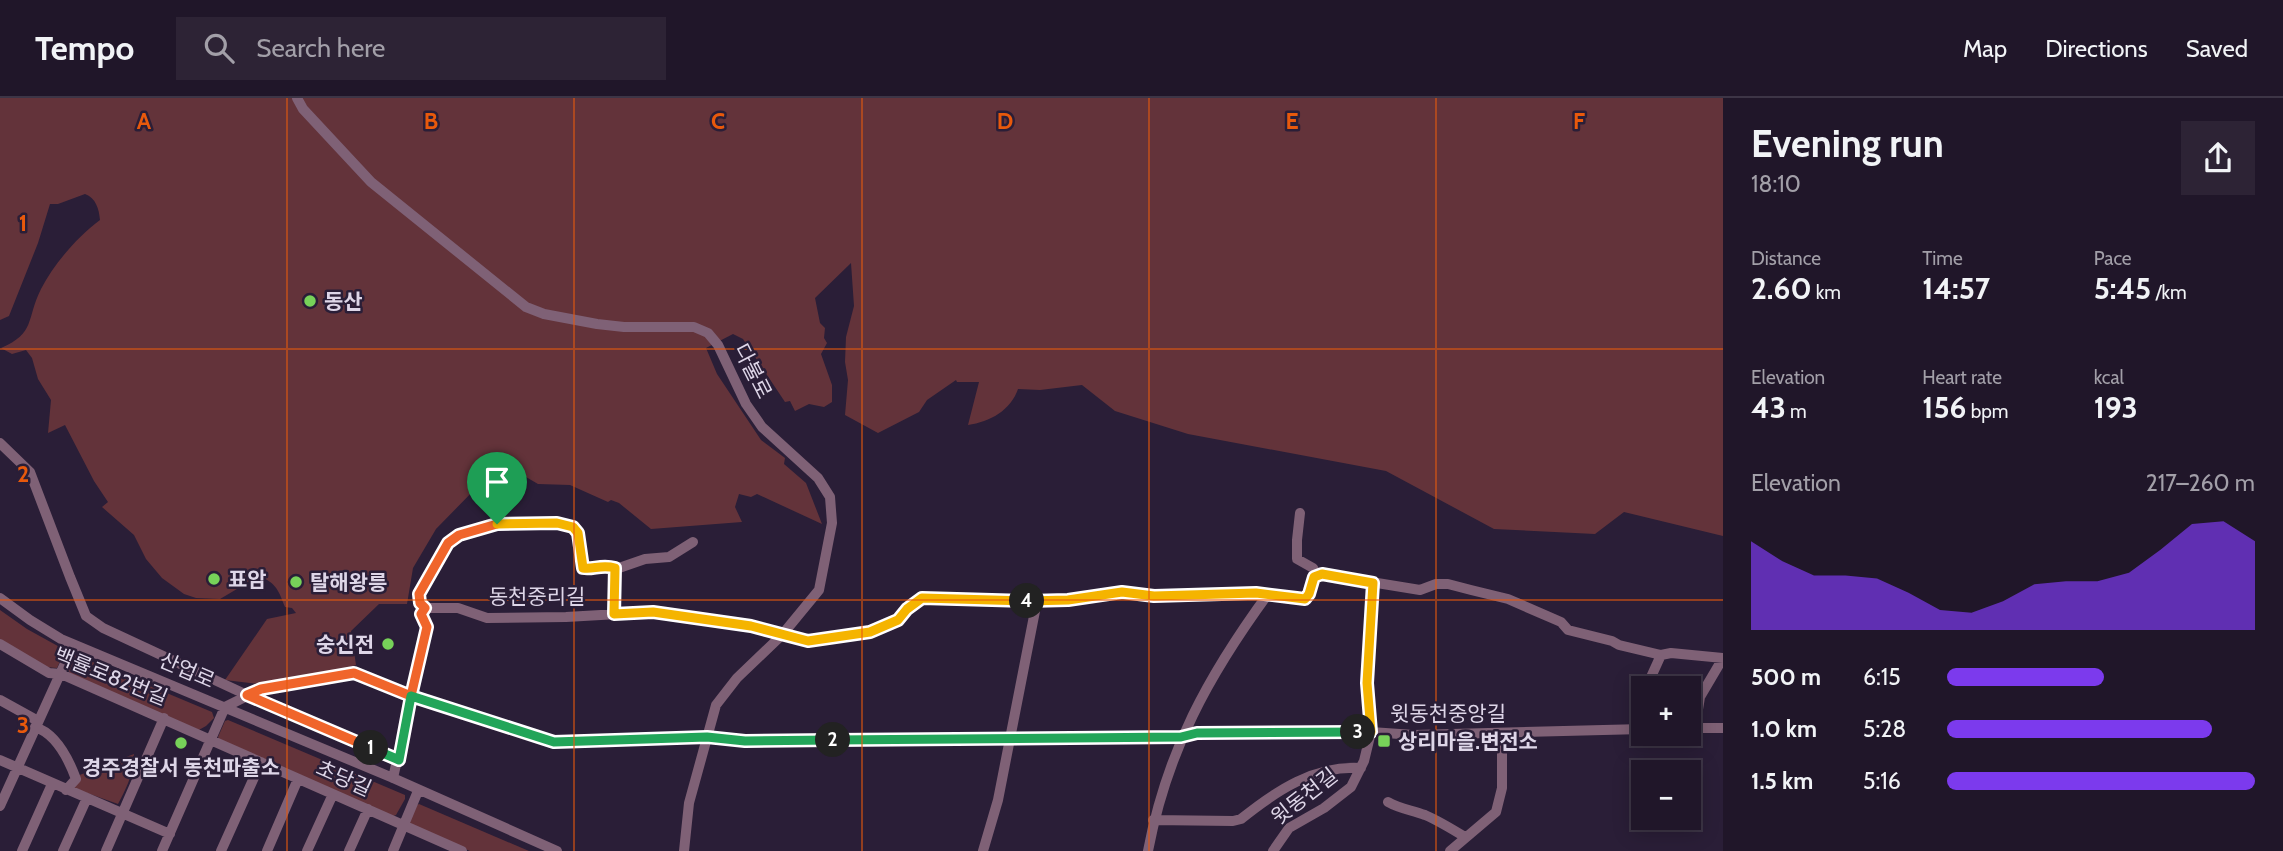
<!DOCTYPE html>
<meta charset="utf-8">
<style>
body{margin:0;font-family:Cabin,"Noto Sans KR",sans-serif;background:#2d2335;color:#f1f3f6;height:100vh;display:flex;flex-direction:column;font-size:26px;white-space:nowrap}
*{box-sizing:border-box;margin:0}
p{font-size:23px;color:#a29fa8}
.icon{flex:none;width:38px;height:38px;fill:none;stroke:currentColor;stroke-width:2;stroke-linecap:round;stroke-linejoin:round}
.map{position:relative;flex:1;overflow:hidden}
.panel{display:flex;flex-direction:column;background:#201629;width:560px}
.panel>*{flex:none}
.buttons{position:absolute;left:1631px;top:578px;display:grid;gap:14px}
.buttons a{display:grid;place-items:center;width:70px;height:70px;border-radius:0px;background:#201629;box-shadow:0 4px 18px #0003,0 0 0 2px #3d3546;font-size:35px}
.pin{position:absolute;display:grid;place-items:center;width:60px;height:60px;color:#fff;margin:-72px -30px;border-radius:50% 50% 50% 0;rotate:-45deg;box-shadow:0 0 7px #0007}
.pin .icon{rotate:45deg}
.km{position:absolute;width:35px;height:35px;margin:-18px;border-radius:50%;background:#222;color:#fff;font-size:19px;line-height:35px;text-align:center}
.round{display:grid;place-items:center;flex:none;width:74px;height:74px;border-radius:0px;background:#2d2335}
.headline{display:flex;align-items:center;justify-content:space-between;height:119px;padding:0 28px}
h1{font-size:38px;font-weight:700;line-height:52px}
.metrics{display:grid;grid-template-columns:repeat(3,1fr);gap:10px;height:119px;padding:7px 28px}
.metrics div{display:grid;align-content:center}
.metrics b{font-size:30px;font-weight:700}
.metrics small{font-size:19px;font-weight:400}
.metrics p{font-size:19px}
.chart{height:196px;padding:14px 28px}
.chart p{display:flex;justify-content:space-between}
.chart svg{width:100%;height:126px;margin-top:7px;fill:#7c3aed;opacity:.7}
ul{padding:0 28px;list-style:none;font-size:23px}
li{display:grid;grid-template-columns:112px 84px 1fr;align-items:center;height:52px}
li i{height:18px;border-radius:9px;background:#7c3aed}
header{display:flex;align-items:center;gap:42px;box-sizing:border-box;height:98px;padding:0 35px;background:#201629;border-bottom:2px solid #3d3546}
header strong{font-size:33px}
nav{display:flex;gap:38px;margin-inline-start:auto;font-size:24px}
.search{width:490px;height:63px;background:#2d2335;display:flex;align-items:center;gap:18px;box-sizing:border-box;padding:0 24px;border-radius:0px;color:#a29fa8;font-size:26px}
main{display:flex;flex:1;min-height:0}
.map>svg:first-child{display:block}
</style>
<header>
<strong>Tempo</strong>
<div class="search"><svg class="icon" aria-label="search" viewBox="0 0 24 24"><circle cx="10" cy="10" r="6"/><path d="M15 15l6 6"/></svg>Search here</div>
<nav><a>Map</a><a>Directions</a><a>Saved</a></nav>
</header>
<main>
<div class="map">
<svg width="1723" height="753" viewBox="0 0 1723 753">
<rect width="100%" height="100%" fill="#2a1e37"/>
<path fill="#63333a" d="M 0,0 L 1723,0 L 1723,438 L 1624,414 L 1595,436 L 1494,431 L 1386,373 L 1188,336 L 1115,313 L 1082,287 L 1040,292 L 1018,291 C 1011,312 990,324 968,327 L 979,284 L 957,284 L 956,282 L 927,302 L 919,314 L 878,335 L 845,317 L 848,282 L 845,264 L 846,239 L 854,208 L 851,165 L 815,200 L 820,225 L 825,230 L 824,240 L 827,245 L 821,256 L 832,287 L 832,304 L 824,309 L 809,306 L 795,313 L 790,303 L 785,304 L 743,241 L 733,236 L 706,250 L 717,276 L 761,342 L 785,360 L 784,366 L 806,385 L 822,426 L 757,396 L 751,399 L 739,396 L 735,409 L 742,424 L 651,431 L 619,405 L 611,402 L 608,404 L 570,387 L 538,386 L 526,379 L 479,387 L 436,431 L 413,470 L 407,506 L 379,506 L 351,533 L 356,567 L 282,589 L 225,582 L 267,521 L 296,515 L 292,510 L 285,509 C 279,494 277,485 259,478 L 220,501 L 196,500 L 184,496 L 162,480 L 146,461 L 134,437 L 102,409 L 108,404 L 94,383 L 65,327 L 48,335 L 51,302 L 38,281 L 32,260 L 26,252 L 12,256 L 1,250 C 36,235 26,221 41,191 C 54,166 77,139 100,122 C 99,111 96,100 85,96 L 58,106 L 50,106 L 38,145 L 9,218 L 0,222 Z
M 0,512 L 27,531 L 65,552 L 57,570 L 45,569 L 0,542 Z
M 76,557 L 212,614 L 214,620 L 206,628 L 197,633 L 71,576 L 67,571 L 72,558 Z
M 228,622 L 405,697 L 405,701 L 396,717 L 393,718 L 220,644 L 218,639 L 225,623 Z
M 134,656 C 134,675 127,689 118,706 L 73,690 L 77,678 Z
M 419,706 L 529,753 L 470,753 L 411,727 L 409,722 L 417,707 Z"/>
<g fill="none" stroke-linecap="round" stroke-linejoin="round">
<path stroke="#7f6176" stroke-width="10" d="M 297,0 L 303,11 L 371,84 L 526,209 L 544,216 L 597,226 L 624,229 L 694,229 L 708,235 L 718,247 L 746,306 L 762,329 L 818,380 L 830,399 L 832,425 L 819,492 L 782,537 L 737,580 L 716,607 L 689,705 L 684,753
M 0,345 L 30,374 L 70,479 L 86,518 L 103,530 L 247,597 L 399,662
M 1300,415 L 1297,442 L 1297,461 L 1313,470 L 1317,478
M 0,500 L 30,522 L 61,541 L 393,680 L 557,753
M 425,510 L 420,505 L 419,497 L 448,445 L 459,437 L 497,426 L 557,425 L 573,429 C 582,441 577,458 585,471 L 605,467 L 619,470 L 645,461 L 669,459 L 693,444
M 614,516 L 615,470
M 0,546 L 49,575 L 61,576 L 462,753
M 1646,590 L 1661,557 L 1671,555 L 1723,560 L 1700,599 L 1695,630
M 0,602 L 38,623
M 35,629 C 57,636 69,662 76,681 L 66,692
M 1691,630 L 1723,630
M 1639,631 L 1643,596
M 0,662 L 170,736
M 393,680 L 427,529 L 421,516 L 425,510 L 458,510 L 487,520 L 566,519 L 653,514 L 751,528 L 808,543 L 871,534 L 898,522 L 907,511 L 922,500 L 1039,504 L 1068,502 L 1122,494 L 1154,498 L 1256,495 L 1305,501 L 1309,496 L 1314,479 L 1322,476 L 1420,492 L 1436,486 L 1448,486 L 1471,492 L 1508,501 L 1561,524 L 1568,532 L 1612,543 L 1619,547 L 1661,557
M 1388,704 C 1400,711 1412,712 1425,717 C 1439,723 1452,731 1465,739
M 0,708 L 71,552
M 1153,722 L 1233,723 L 1241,721 C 1276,693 1314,667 1361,670
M 22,753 L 52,686
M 63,753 L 87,700
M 106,753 L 164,620
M 162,753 L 225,609 L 261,591 L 354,575 L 411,598 L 554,644 L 707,639 L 745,643 L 1181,639 L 1197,635 L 1371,634 L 1414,637 L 1643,631
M 221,753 L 261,664
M 267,753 L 298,681
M 307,753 L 333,696
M 349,753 L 368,711
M 393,753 L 418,693
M 983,753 L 998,702 L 1035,513 L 1035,504
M 1148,753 C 1167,653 1208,578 1268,496
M 1273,753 L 1289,730 L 1324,710 L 1351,689 L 1364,663 L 1371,634 L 1367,585 L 1372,485
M 1450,753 L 1496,714 L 1502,690 L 1502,635"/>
</g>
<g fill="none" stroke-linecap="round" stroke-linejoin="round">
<g stroke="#fff" stroke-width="14">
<path id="split-1" d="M 371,650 L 247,597 L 261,591 L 354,575 L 411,598 L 427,529 L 421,516 L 425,510 L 420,505 L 419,496 L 448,445 L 459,437 L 497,426"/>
</g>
<g stroke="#fff" stroke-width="14">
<path id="split-2" d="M 371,650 L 399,662 L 411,598 L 554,644 L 707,639 L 745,643 L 833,642"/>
</g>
<g stroke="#fff" stroke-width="14">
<path id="split-3" d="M 833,642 L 1181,639 L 1197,635 L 1358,634"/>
</g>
<g stroke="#fff" stroke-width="14">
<path id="split-4" d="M 1027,503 L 1068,502 L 1122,494 L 1154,498 L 1256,495 L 1305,501 L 1309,496 L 1314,479 L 1322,476 L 1373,485 L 1367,585 L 1371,634 L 1358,634"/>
</g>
<g stroke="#fff" stroke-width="14">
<path id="split-5" d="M 497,426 L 557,425 L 573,429 L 578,435 L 583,470 C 593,472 601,466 615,470 L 614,516 L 653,514 L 751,528 L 808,543 L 870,534 L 898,522 L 907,511 L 922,500 L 1027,503"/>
</g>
<use href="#split-1" stroke="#f0652b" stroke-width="9"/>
<use href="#split-2" stroke="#22a559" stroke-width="9"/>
<use href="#split-3" stroke="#22a559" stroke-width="9"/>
<use href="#split-4" stroke="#f5b400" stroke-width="9"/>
<use href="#split-5" stroke="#f5b400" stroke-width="9"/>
</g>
<path fill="none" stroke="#e8590c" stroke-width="2" stroke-opacity="0.55" d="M 287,0 L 287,753M 574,0 L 574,753M 862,0 L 862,753M 1149,0 L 1149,753M 1436,0 L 1436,753M 0,251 L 1723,251M 0,502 L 1723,502"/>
<g fill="#77d259" stroke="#2a1e37" stroke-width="2.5">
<circle cx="310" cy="203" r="7"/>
<circle cx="214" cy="481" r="7"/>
<circle cx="296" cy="484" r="7"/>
<circle cx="388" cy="546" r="7"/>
<rect x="1377" y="636" width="14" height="14" rx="3.5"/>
<circle cx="181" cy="645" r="7"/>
</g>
<g text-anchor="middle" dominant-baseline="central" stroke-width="5" stroke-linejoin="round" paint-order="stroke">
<g font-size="21" font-weight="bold" fill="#ded6e8" stroke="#2a1e37" text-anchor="start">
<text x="324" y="203">동산</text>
<text x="228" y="481">표암</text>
<text x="310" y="484">탈해왕릉</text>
<text x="374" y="546" text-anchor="end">숭신전</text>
<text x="1398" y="643">상리마을.변전소</text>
<text x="181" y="669" text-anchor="middle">경주경찰서 동천파출소</text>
</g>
<g font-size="21" fill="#ded6e8" stroke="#2a1e37">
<text transform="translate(753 273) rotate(63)">다불로</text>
<text x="537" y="498">동천중리길</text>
<text transform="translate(187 572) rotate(23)">산업로</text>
<text transform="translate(111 578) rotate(22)">백률로82번길</text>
<text x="1448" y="615">윗동천중앙길</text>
<text transform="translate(344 680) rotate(24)">초당길</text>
<text transform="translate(1304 698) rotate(-38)">윗동천길</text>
</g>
</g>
<g font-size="23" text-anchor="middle" font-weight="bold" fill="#e8590c" stroke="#2a1e37" stroke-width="5" stroke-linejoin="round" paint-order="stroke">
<text x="144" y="31">A</text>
<text x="431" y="31">B</text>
<text x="718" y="31">C</text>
<text x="1005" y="31">D</text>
<text x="1292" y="31">E</text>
<text x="1579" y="31">F</text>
<text x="23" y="133">1</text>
<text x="23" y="384">2</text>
<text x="23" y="635">3</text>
</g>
</svg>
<div class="buttons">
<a>+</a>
<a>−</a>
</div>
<div class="pin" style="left:497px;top:426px;background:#1e9e55"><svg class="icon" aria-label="arrive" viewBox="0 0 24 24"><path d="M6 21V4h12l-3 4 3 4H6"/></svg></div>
<b class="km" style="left:371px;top:650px">1</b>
<b class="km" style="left:833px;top:642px">2</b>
<b class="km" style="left:1358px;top:634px">3</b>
<b class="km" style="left:1027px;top:503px">4</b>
</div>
<section class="panel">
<div class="headline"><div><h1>Evening run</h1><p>18:10</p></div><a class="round"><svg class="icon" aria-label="share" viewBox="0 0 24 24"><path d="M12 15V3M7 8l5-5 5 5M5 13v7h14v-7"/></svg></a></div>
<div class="metrics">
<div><p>Distance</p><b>2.60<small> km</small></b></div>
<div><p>Time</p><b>14:57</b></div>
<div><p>Pace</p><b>5:45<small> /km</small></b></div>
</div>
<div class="metrics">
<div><p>Elevation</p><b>43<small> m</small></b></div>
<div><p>Heart rate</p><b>156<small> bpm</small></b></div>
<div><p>kcal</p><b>193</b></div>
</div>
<div class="chart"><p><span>Elevation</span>217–260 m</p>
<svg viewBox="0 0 160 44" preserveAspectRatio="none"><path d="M0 44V13L10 20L20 25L30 25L40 26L50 31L60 37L70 38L80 34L90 28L100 27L110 27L120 24L130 16L140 7L150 6L160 13V44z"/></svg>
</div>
<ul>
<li><b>500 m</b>6:15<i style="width:51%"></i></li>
<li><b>1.0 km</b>5:28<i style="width:86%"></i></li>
<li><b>1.5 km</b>5:16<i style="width:100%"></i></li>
</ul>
</section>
</main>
